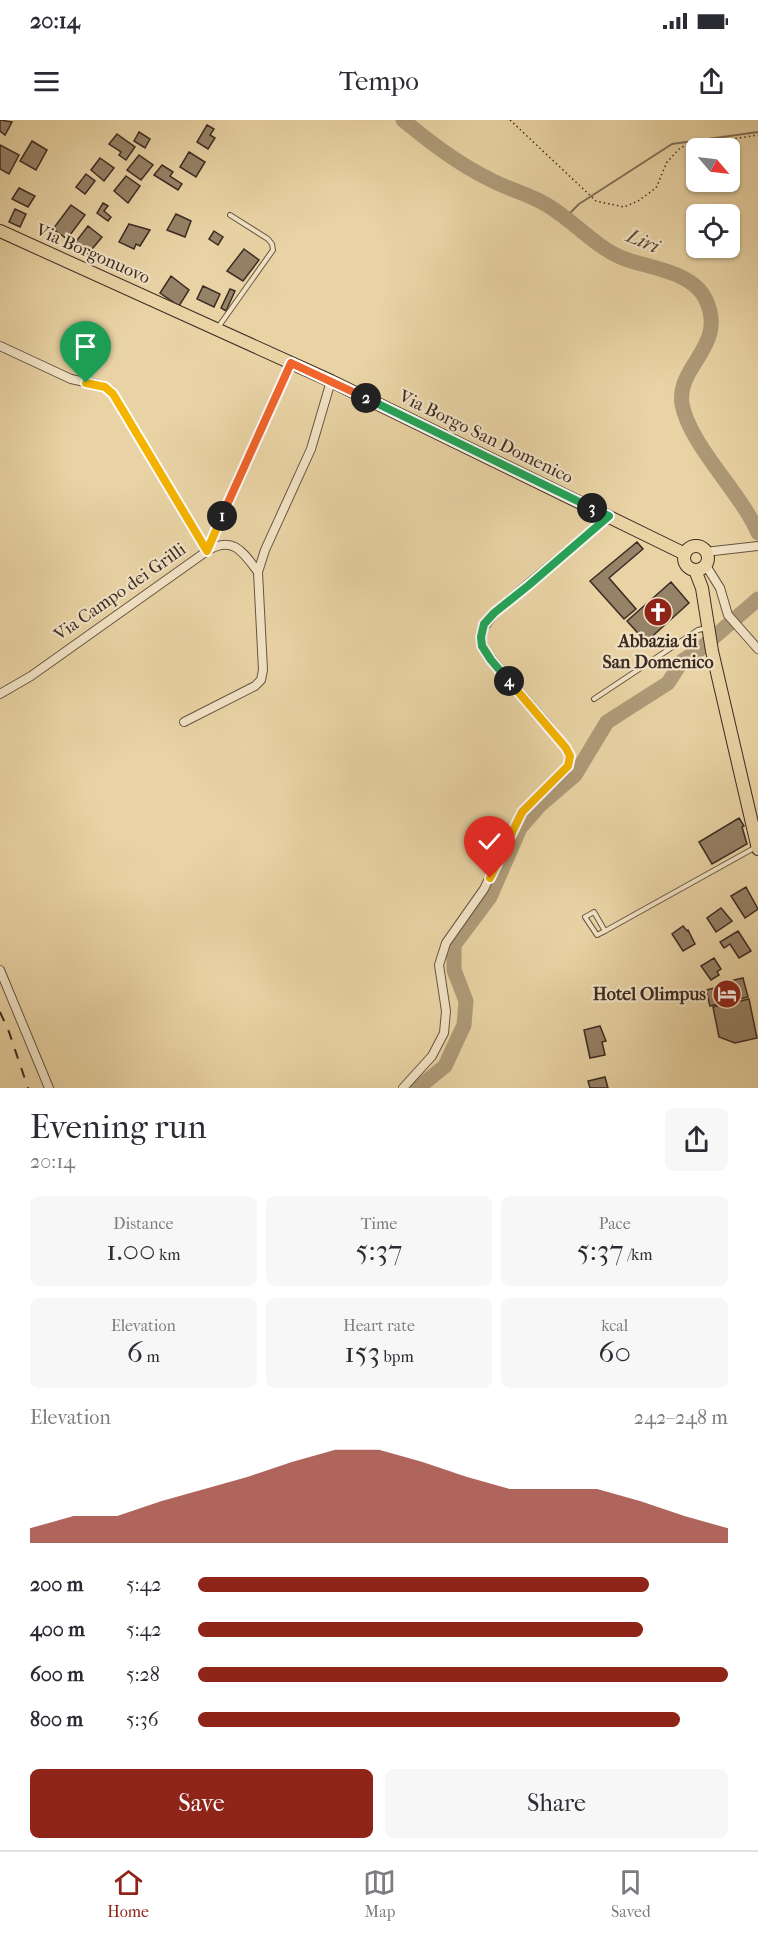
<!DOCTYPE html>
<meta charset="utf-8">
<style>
body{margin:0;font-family:"IM FELL French Canon",serif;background:#f7f7f7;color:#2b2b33;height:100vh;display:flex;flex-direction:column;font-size:22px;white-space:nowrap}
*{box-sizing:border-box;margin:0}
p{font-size:20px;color:#7c7c81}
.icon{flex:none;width:33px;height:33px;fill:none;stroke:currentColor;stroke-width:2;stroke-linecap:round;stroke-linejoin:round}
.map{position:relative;height:968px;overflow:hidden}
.panel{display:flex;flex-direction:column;background:#fff;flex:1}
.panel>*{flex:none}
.needle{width:39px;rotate:118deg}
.buttons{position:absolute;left:686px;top:18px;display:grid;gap:12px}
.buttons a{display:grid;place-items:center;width:54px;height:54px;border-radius:9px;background:#fff;box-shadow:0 2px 4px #0004;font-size:30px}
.pin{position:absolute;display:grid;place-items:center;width:51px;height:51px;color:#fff;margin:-62px -26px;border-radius:50% 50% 50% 0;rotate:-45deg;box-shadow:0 0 6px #0007}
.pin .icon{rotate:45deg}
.km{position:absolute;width:30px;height:30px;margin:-15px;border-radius:50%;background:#222;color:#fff;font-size:16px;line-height:30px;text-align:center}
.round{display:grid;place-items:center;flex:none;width:63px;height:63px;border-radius:9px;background:#f7f7f7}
.summary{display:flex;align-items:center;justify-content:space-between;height:102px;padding:0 30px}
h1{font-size:33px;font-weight:600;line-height:45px}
.stats{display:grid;grid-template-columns:repeat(3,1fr);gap:9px;height:102px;padding:6px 30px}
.stats div{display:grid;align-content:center;border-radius:9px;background:#f7f7f7;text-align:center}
.stats b{font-size:30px;font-weight:600}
.stats small{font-size:16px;font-weight:400}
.stats p{font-size:16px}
.chart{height:168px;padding:12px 30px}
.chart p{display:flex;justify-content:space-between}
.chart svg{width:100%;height:108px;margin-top:6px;fill:#8f2418;opacity:.7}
.cta{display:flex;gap:12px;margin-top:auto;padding:12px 30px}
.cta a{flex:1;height:69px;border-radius:9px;background:#8f2418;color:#fff;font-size:24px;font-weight:600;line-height:69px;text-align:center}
.cta a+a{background:#f7f7f7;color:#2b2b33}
ul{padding:0 30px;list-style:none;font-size:20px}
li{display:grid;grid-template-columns:96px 72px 1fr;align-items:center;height:45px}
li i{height:15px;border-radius:8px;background:#8f2418}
.status{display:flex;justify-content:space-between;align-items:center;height:42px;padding:0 30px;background:#fff;direction:ltr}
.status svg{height:16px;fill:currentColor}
header{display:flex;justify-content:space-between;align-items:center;height:78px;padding:0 30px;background:#fff;font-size:27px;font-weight:600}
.tabs{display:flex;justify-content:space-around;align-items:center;height:84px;border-top:2px solid #e1e1e2;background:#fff;font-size:16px;color:#7c7c81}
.tabs a{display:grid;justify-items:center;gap:3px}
.tabs .current{color:#8f2418}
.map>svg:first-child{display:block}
</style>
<div class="status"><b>20:14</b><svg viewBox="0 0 49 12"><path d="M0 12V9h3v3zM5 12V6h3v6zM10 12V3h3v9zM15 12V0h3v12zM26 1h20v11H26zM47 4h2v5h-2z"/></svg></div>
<header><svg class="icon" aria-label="menu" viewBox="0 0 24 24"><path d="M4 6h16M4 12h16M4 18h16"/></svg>Tempo<svg class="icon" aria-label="share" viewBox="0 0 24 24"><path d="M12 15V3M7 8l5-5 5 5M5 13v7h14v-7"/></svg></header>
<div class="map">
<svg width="758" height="968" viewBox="0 0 758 968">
<rect width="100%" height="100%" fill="#e9d3a4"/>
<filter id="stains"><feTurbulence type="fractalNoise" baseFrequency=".00333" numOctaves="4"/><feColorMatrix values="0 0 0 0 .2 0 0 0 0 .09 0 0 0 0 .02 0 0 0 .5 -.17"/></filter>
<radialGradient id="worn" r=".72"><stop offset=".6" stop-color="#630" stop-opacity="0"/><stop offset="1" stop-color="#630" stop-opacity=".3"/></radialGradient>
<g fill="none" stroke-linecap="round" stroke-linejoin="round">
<path stroke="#806e56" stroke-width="2" d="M 566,97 L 579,84 L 672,24 L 758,12"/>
<path stroke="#ae9a78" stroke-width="15" d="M 403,0 C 431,23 457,43 489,59 C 507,69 529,74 547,85 C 574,101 596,128 625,139 C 650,148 692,152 705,178 C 729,226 676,245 682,284 C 689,324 742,374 758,413
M 418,968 L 445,946 L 464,905 L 466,881 L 454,850 L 454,825 L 490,777 L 520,708 L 540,685 L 575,655 L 607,602 L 668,563 L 682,541 L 699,530 L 758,479"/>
</g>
<path fill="#968267" stroke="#3c2b24" stroke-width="1.5" d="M 0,0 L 12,2 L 5,15 L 0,11 Z
M 207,5 L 214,9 L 210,15 L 215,18 L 208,29 L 197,22 Z
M 139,12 L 150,19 L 145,28 L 134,21 Z
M 117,14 L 135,27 L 126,40 L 119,35 L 121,32 L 109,24 Z
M 32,21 L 47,30 L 36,50 L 20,41 Z
M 0,25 L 19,35 L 9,54 L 0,49 Z
M 189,32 L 205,42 L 196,57 L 180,47 Z
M 139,35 L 153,45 L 141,60 L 127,50 Z
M 100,38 L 114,48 L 104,61 L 91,50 Z
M 162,45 L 173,52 L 170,56 L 182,64 L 178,70 L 154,55 Z
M 86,54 L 95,61 L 85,74 L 76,67 Z
M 126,56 L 140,66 L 128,83 L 114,71 Z
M 19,68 L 35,76 L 28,87 L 12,79 Z
M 103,83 L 108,86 L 104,91 L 111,97 L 108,101 L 97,93 Z
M 71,85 L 85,95 L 67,119 L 53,109 Z
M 15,89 L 26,94 L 20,107 L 9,102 Z
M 176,94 L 191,101 L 185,117 L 167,110 Z
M 129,104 L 150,110 L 140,126 L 136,124 L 134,129 L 119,122 Z
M 88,106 L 102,117 L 88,134 L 74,124 Z
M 214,111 L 223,117 L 218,125 L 209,119 Z
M 244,129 L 259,140 L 243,161 L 227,151 Z
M 171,156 L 189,170 L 179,186 L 160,173 Z
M 203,166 L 220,174 L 214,187 L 197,179 Z
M 230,169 L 235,171 L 226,191 L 221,188 Z
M 637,422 L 643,429 L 609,458 L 636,489 L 624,499 L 590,461 Z
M 671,462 L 689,483 L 646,522 L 627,501 Z
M 739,698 L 744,706 L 742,707 L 747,724 L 712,744 L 699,722 Z
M 746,767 L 758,789 L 745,798 L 731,776 Z
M 721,788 L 732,801 L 716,812 L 707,798 Z
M 683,806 L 687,811 L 688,810 L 695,824 L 683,831 L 672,814 Z
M 738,811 L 751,831 L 739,838 L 730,824 L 724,828 L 720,822 Z
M 714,838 L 721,849 L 717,852 L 719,855 L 711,860 L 701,846 Z
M 743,858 L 748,877 L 710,886 L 706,870 L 731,864 L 730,861 Z
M 749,879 L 757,918 L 735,923 L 719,917 L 713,887 Z
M 600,906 L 606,921 L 602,922 L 605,935 L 590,938 L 584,910 Z
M 605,957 L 608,968 L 590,968 L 588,961 Z"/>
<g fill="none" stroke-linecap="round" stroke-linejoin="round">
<g stroke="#675544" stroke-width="6">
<path id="lane" d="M 219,206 L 273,130 L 272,124 L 268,119 L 230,95
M 594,579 L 698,510 L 707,508
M 605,811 L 594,792 L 585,797 L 597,815 L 605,811 L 756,727"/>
</g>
<g stroke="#675544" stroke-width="10">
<path id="street" d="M 0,226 L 71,259 L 99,265 L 110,270 L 207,431 C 233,415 243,432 258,452
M 705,432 L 758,426
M 705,444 L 720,468 L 728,495 L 758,529
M 0,574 L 31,556 L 207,431 L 291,243
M 184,602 L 255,566 L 261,560 L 263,550 L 258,452 L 265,430 L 311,329 L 331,261
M 0,850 L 49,968
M 403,968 L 432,936 L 444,913 L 446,891 L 439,845 L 446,823 L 484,769 L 520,695 L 566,650 L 570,639 L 568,630 L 548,605 L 485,531 L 481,520 L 482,510 L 497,490 L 609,396"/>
</g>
<g stroke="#3c2b24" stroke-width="14">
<path id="primary" d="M 0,111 L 331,261 L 685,434
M684 438a12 12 0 1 1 24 0a12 12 0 1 1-24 0Z
M 695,450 L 702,468 L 712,531 L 758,729"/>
</g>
<path stroke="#3c2b24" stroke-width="1.5" stroke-dasharray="1.5 3" stroke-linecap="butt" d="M 510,0 L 596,81 L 624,87 L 638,81 L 656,68 L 667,42 L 681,27 L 758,15"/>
<use href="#lane" stroke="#f1e2c4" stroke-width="4"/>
<use href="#street" stroke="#f1e2c4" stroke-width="8"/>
<use href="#primary" stroke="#e9d3a4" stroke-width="12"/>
<path stroke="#3c2b24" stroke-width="2" stroke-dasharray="10 10" stroke-linecap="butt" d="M 0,892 L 9,912 L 28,968"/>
</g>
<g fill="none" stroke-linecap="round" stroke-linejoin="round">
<g stroke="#fff" stroke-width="12">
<path id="split-1" d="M 86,263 L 105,267 L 113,274 L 207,431 L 222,396"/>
</g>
<g stroke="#fff" stroke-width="12">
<path id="split-2" d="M 222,396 L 291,243 L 366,278"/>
</g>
<g stroke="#fff" stroke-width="12">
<path id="split-3" d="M 366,278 L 592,388"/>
</g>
<g stroke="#fff" stroke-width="12">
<path id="split-4" d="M 509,561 L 491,540 L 482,526 L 481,517 L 484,504 L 494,493 L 529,465 L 609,396 L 592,388"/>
</g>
<g stroke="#fff" stroke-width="12">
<path id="split-5" d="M 490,758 L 522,692 L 568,646 L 570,636 L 566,628 L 509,561"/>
</g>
<use href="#split-1" stroke="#f5b400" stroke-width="8"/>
<use href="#split-2" stroke="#f0652b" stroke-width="8"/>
<use href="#split-3" stroke="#22a559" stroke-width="8"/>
<use href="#split-4" stroke="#22a559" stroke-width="8"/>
<use href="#split-5" stroke="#f5b400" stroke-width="8"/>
</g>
<defs>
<g id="church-disc" transform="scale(1.5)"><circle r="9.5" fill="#8f2418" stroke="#f1e2c4"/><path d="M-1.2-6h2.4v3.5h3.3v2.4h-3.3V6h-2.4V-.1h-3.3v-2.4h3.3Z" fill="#fff"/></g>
<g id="hotel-disc" transform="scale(1.5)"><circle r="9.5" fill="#8f2418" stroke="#f1e2c4"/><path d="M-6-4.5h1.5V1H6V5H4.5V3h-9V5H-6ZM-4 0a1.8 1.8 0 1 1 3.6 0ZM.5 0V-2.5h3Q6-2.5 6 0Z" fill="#fff"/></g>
</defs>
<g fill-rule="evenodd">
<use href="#church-disc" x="658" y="492"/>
<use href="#hotel-disc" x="727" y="874"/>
</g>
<g text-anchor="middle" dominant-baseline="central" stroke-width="4.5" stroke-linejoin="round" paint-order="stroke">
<g font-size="18" fill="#3c2b24" stroke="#f1e2c4">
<text transform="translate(93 134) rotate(24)">Via Borgonuovo</text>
<text transform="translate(486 317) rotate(26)">Via Borgo San Domenico</text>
<text transform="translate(120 472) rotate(-35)">Via Campo dei Grilli</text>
</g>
<g font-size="18" font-weight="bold" fill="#3c2b24" stroke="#f1e2c4">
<text x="658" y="521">Abbazia di<tspan x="658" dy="21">San Domenico</tspan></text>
<text x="706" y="874" text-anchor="end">Hotel Olimpus</text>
</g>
<g font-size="20" font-style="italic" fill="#584739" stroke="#f1e2c4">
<text transform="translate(643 121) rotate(23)">Liri</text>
</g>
</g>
<rect width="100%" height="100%" filter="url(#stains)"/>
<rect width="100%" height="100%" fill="url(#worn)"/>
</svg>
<div class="buttons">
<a><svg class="needle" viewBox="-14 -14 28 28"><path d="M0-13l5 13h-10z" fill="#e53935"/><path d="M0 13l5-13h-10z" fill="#7c7c81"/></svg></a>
<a><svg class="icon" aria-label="locate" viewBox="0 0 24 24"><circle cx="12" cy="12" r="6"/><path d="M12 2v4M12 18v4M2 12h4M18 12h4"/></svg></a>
</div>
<div class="pin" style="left:86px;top:263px;background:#1e9e55"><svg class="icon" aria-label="arrive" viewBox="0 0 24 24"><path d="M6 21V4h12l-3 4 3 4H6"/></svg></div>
<div class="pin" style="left:490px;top:758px;background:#d93025"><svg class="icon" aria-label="check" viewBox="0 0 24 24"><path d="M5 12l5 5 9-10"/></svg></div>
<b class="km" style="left:222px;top:396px">1</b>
<b class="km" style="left:366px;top:278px">2</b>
<b class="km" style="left:592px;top:388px">3</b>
<b class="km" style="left:509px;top:561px">4</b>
</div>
<section class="panel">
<div class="summary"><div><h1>Evening run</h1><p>20:14</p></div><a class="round"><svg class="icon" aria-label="share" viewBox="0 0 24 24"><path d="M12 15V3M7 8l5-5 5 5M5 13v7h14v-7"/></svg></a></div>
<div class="stats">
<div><p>Distance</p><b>1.00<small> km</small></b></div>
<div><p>Time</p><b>5:37</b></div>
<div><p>Pace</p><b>5:37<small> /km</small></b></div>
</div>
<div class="stats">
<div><p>Elevation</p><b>6<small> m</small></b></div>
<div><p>Heart rate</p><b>153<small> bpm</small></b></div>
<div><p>kcal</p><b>60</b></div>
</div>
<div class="chart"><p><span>Elevation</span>242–248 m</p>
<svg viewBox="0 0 160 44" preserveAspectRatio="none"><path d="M0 44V38L10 33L20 33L30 27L40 22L50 17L60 11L70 6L80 6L90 11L100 17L110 22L120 22L130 22L140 27L150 33L160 38V44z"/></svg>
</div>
<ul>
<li><b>200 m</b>5:42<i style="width:85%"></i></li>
<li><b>400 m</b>5:42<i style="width:84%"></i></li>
<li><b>600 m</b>5:28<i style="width:100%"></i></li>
<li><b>800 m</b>5:36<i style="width:91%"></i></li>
</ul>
<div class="cta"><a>Save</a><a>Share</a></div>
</section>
<nav class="tabs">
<a class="current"><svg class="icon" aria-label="home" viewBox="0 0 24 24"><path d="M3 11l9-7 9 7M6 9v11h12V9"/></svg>Home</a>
<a><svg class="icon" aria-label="map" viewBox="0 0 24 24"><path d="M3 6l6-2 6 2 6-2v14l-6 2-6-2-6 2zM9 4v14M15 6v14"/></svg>Map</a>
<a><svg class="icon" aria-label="saved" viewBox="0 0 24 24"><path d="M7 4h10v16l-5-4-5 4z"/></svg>Saved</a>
</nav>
